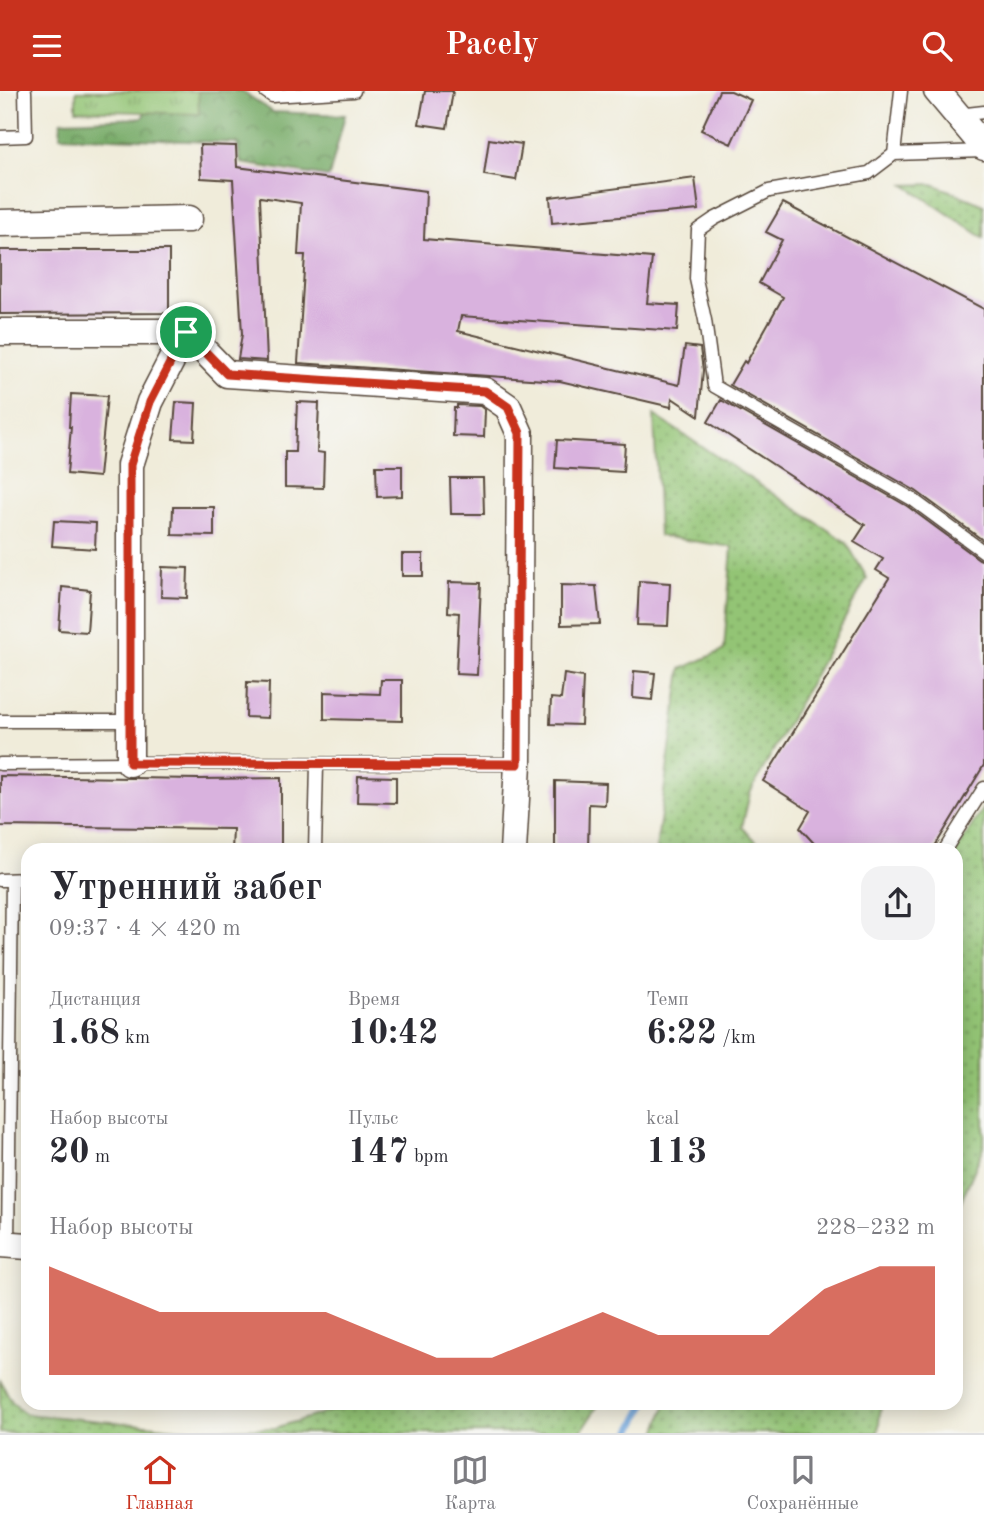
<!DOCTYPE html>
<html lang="ru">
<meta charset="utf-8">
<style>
body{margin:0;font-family:"Old Standard TT",serif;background:#f2f2f3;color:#2b2b33;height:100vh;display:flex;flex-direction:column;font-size:26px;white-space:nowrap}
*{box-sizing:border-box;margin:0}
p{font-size:23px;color:#7c7c81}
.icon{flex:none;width:38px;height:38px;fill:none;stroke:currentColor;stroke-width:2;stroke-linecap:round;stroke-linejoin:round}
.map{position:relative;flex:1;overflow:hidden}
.details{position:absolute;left:21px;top:752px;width:942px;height:567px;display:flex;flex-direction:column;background:#fff;border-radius:21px;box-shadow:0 4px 18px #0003}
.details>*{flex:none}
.pin{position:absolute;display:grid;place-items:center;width:60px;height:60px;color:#fff;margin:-30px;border:4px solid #fff;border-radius:50%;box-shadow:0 2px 7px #0007}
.round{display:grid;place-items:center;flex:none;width:74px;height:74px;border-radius:21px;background:#f2f2f3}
.head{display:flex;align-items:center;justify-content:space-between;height:119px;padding:0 28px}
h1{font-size:38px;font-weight:600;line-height:52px}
.figures{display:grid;grid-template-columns:repeat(3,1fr);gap:10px;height:119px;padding:7px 28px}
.figures div{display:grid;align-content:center}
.figures b{font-size:35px;font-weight:600}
.figures small{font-size:19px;font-weight:400}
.figures p{font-size:19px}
.chart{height:196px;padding:14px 28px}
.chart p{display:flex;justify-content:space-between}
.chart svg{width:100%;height:126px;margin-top:7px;fill:#c8321e;opacity:.7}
header{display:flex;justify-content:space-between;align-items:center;height:91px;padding:0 28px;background:#c8321e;color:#fff;font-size:32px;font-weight:600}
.dock{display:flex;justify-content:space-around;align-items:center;height:98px;border-top:2px solid #e1e1e2;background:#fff;font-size:19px;color:#7c7c81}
.dock a{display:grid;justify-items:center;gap:4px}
.dock .on{color:#c8321e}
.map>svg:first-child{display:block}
</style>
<header><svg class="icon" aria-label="menu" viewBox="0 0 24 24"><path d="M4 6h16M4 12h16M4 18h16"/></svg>Pacely<svg class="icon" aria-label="search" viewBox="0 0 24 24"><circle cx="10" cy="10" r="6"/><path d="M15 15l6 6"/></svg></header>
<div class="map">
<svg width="984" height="1342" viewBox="0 0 984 1342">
<defs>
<pattern id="grass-dots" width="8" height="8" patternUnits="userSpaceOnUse" patternTransform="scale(1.75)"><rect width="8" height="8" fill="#93c474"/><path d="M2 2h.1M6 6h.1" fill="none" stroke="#799f5f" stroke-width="1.8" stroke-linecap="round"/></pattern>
<pattern id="forest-crowns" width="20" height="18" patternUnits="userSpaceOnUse" patternTransform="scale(1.75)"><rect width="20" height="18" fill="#76aa66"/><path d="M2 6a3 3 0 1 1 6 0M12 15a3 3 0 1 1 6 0" fill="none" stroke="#628b53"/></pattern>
<pattern id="park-tufts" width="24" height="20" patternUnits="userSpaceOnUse" patternTransform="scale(1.75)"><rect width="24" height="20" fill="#93c474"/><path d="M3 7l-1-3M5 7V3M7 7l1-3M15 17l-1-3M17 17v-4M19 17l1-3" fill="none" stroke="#799f5f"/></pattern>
</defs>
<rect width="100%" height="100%" fill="#f6f6f2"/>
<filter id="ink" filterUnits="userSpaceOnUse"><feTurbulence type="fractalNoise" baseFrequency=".0143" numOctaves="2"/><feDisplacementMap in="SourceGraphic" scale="14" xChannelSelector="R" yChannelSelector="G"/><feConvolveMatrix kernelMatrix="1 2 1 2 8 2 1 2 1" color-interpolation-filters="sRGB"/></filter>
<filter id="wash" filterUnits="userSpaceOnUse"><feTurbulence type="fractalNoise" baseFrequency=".00686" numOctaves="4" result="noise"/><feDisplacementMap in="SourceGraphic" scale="28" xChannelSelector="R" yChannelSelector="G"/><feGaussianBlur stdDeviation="1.57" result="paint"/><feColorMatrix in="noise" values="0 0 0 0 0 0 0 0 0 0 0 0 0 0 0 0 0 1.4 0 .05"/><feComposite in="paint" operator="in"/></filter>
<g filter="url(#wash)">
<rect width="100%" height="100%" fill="#f0ecda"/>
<path fill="url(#grass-dots)" stroke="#677749" stroke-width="2" d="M 933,93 L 984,114 L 984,147 L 905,94 Z
M 654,324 L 846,451 L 867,487 L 750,702 L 742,736 L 765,759 L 656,759 L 681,578 L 724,559 L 732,456 L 659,445 Z
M 984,715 L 984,1056 L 956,1122 L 956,761 Z
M 0,1290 L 13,1312 L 26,1323 L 189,1338 L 275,1337 L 340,1317 L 344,1313 L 599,1313 L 580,1342 L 0,1342 Z
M 666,1313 L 666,1312 L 881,1313 L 878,1342 L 656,1342 Z"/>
<path fill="url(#forest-crowns)" stroke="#586a42" stroke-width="2" d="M 157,0 L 242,0 L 273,21 L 345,24 L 329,86 L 241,72 L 237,52 L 60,45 L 61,30 L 142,27 Z"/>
<path fill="url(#park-tufts)" stroke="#677749" stroke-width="2" d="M 76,0 L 198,0 L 199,23 L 76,19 Z"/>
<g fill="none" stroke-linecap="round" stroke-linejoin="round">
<path stroke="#6ea4db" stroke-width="7" d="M 630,1342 L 646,1312"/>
</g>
<g id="blocks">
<path fill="#d9b2de" d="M 425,0 L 453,0 L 447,37 L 419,33 Z
M 719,0 L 731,0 L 751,9 L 731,53 L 701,39 Z
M 489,48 L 522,53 L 516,89 L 484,84 Z
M 200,54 L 236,55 L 237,76 L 426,100 L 424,148 L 652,167 L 647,212 L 679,214 L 677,240 L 461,225 L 458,240 L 679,294 L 685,255 L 700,257 L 703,279 L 699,325 L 672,307 L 671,316 L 560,290 L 298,272 L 305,164 L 298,164 L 301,112 L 260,106 L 267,270 L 238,268 L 242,243 L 233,89 L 201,87 Z
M 695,87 L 699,119 L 552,132 L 550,106 Z
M 783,112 L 984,218 L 984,450 L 916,400 L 730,294 L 744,270 L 746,272 L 783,206 L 759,192 L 782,149 L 766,141 Z
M 0,159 L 169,159 L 169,222 L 0,223 Z
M 71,303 L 107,305 L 99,386 L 67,383 L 71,336 L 69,336 Z
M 721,309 L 907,415 L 979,468 L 984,470 L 984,674 L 932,760 L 821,760 L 800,737 L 810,720 L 763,690 L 889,487 L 876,479 L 883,468 L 854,451 L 865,434 L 708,331 Z
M 176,311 L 196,312 L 194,349 L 173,348 Z
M 297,311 L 319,312 L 317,361 L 324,362 L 323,397 L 285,396 L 285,361 L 295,361 Z
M 457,314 L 480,315 L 485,319 L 484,346 L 453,345 L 454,317 L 457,317 Z
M 557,349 L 625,353 L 623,381 L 555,377 Z
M 376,375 L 402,375 L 402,405 L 377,406 Z
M 450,387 L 483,387 L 484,423 L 451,423 Z
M 173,416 L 214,416 L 214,445 L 172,444 Z
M 54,430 L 96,432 L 95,458 L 52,455 Z
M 402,463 L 423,463 L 423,485 L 402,485 Z
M 162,476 L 188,477 L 187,507 L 161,506 Z
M 639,490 L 670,492 L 668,535 L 637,534 Z
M 449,491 L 481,492 L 477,584 L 456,583 L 459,522 L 448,521 Z
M 561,494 L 596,495 L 600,533 L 561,534 Z
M 62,496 L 90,499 L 87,541 L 59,539 Z
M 634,580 L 655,582 L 652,609 L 633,607 Z
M 564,583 L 583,586 L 581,634 L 550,633 L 551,607 L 561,608 Z
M 381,589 L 402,589 L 402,630 L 324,628 L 324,601 L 380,603 Z
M 247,591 L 269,592 L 268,627 L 246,626 Z
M 0,685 L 198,688 L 281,687 L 281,760 L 232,760 L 233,738 L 0,735 Z
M 358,685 L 396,686 L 396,712 L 357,711 Z
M 555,690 L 606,692 L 605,714 L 589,713 L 588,760 L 555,760 Z"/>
</g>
</g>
<g filter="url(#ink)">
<use href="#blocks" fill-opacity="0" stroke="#56473a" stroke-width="2"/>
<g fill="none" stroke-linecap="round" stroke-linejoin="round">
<g stroke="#56473a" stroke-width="15">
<path id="lane" d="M 265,0 L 272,5 L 354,0
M 901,0 L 894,63 L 984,60
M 958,24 L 984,21
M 0,46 L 26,45 L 25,0
M 894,63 L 869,82 L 769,100 L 714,128 L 698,139 L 696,188 L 705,229 L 714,295 L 912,408 L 984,461
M 0,630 L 130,630
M 0,673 L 130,672 L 518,673
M 315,760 L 317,673
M 944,760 L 984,697
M 0,789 L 28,788
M 8,1154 L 12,789"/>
</g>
<g stroke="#56473a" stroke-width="29">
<path id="street" d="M 937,0 L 984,56
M 0,132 L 189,128
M 0,241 L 186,241 L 227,283 L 485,300 L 508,316 L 520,343 L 518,673 L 513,760
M 130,672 L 130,374 L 150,311 L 186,241
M 0,1153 L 28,1155"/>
</g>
<use href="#lane" stroke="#fff" stroke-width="12"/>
<use href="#street" stroke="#fff" stroke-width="26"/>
</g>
</g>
<g fill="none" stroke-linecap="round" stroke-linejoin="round" filter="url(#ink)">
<g stroke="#fff" stroke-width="14">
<path id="route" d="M 186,241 L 227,283 L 485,300 L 508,316 L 520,342 L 518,673 L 130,672 L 130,374 L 150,311 Z"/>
</g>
<use href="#route" stroke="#c8321e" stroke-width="9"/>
</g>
</svg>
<div class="pin" style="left:186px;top:241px;background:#1e9e55"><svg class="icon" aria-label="arrive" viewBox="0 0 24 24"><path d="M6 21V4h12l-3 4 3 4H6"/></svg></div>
<section class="details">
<div class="head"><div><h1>Утренний забег</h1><p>09:37 · 4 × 420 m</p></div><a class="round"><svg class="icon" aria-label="share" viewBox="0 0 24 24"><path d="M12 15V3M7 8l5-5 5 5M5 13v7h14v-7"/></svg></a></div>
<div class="figures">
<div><p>Дистанция</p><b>1.68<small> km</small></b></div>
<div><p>Время</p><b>10:42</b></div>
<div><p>Темп</p><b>6:22<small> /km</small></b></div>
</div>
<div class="figures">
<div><p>Набор высоты</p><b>20<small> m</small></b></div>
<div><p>Пульс</p><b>147<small> bpm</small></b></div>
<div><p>kcal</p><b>113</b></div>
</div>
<div class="chart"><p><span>Набор высоты</span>228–232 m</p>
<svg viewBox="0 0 160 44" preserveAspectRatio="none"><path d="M0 44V6L10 14L20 22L30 22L40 22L50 22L60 30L70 38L80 38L90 30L100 22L110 30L120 30L130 30L140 14L150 6L160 6V44z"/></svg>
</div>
</section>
</div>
<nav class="dock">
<a class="on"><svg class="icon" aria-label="home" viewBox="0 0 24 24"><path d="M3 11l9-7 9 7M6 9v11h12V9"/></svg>Главная</a>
<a><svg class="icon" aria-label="map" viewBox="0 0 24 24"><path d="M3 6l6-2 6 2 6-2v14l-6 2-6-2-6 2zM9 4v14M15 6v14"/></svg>Карта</a>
<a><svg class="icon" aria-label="saved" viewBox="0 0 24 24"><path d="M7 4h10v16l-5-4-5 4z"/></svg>Сохранённые</a>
</nav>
